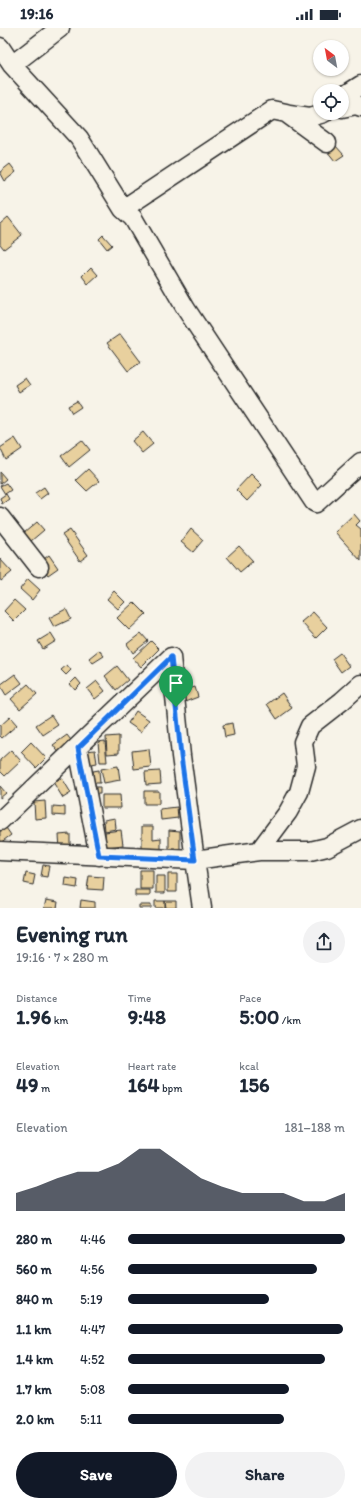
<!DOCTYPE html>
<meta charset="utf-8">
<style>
body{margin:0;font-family:Itim,sans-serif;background:#f2f2f3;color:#1f2937;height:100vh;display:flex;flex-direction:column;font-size:15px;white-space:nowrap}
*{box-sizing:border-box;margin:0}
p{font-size:13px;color:#747a83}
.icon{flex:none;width:22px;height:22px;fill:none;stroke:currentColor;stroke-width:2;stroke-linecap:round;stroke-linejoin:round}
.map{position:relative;height:880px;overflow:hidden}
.panel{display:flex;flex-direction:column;background:#fff;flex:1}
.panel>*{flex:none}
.needle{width:26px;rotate:328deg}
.fabs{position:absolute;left:313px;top:12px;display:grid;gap:8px}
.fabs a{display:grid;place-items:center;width:36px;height:36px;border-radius:50%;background:#fff;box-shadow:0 1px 3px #0004;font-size:20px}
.pin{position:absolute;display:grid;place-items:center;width:34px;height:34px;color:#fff;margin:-41px -17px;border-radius:50% 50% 50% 0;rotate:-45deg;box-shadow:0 0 4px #0007}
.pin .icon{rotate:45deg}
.round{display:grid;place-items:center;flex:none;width:42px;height:42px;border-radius:21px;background:#f2f2f3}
.head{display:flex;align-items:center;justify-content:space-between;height:68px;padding:0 16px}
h1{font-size:22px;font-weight:800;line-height:30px}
.metrics{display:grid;grid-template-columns:repeat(3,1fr);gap:6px;height:68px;padding:4px 16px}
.metrics div{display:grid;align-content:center}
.metrics b{font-size:20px;font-weight:800}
.metrics small{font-size:11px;font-weight:400}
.metrics p{font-size:11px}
.chart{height:112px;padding:8px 16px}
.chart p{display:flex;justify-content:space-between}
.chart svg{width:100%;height:72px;margin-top:4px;fill:#111827;opacity:.7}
.primary-button{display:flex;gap:8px;margin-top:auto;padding:8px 16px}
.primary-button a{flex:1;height:46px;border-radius:24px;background:#111827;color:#fff;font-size:16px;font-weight:800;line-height:46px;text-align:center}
.primary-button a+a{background:#f2f2f3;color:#1f2937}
ul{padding:0 16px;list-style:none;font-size:13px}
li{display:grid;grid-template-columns:64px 48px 1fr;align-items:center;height:30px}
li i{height:10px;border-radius:5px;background:#111827}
.status{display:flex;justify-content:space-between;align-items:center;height:28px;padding:0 20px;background:#fff;direction:ltr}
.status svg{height:11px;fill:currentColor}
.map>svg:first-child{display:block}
</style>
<div class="status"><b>19:16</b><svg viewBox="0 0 49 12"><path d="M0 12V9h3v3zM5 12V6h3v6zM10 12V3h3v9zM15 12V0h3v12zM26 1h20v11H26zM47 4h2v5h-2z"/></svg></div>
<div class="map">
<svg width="361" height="880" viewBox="0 0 361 880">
<rect width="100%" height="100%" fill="#f7f3e8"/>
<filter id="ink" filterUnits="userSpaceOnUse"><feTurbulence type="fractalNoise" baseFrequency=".025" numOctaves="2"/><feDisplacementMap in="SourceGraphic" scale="8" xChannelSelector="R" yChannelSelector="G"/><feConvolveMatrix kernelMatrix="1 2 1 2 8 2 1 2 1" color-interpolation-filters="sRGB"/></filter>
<g filter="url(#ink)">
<path fill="#e8d09e" stroke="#2b2b2b" d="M 334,116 L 344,127 L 335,133 L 327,123 Z
M 10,136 L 16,144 L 5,153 L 0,144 Z
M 8,189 L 22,207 L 4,221 L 0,216 L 0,196 Z
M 103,207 L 112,217 L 107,221 L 99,211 Z
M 91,239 L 98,247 L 88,256 L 82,248 Z
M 120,306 L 141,334 L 128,343 L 107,315 Z
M 25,350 L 30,357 L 19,364 L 15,357 Z
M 77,373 L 81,379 L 72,385 L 68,378 Z
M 143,404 L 153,416 L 142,425 L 132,413 Z
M 15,410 L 22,421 L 6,432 L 0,420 Z
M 82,412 L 90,422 L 69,439 L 61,428 Z
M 88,441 L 99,453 L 87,463 L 76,452 Z
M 0,444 L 6,451 L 0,456 Z
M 251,446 L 262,457 L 247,473 L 236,462 Z
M 6,455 L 11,462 L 5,466 L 0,458 Z
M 44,459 L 48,465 L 40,471 L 35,465 Z
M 6,466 L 9,471 L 2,476 L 0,470 Z
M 354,486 L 360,493 L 356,497 L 361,501 L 361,533 L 335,504 Z
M 37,494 L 44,502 L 31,513 L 24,505 Z
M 191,501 L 203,512 L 193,524 L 181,514 Z
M 70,502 L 88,527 L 80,533 L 62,507 Z
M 239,518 L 253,533 L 240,544 L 227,529 Z
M 49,527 L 58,540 L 48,547 L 39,535 Z
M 0,531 L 12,544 L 1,553 L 0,551 Z
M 28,551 L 40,562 L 32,572 L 20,561 Z
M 114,563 L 125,574 L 118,581 L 107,571 Z
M 14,572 L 25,582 L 14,593 L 4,583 Z
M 134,574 L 146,586 L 129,602 L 117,590 Z
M 66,581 L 71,591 L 54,599 L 49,590 Z
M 313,584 L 327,599 L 316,610 L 301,594 Z
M 51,605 L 56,613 L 43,621 L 38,613 Z
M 141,605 L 148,613 L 133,625 L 127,616 Z
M 151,613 L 159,621 L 141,639 L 133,630 Z
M 99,622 L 104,628 L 93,635 L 89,630 Z
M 340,625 L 349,638 L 341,644 L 332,631 Z
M 67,637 L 71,642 L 66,647 L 61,642 Z
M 117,638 L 128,652 L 116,662 L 105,648 Z
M 15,646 L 22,655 L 6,667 L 0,657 Z
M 76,650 L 81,656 L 75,662 L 70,656 Z
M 97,653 L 105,663 L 95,671 L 87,661 Z
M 28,656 L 37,666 L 20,681 L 11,671 Z
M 195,659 L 198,669 L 182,675 L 179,664 Z
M 282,665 L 292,680 L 277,691 L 267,676 Z
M 136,683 L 149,692 L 141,704 L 128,695 Z
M 51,687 L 58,697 L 43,707 L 36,697 Z
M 10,689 L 17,697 L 2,710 L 0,708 L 0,698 Z
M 232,695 L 234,707 L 225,709 L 223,697 Z
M 67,707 L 74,716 L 60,726 L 53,717 Z
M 119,708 L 119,725 L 107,726 L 106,709 Z
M 105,713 L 107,734 L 100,734 L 98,714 Z
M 31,714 L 46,730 L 36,740 L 21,724 Z
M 149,721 L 151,739 L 134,741 L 132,723 Z
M 11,722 L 21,733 L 5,748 L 0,743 L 0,732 Z
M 95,722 L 97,735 L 86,737 L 85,723 Z
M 118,738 L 120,752 L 104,755 L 101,741 Z
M 99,742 L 100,755 L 94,755 L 93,743 Z
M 160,743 L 161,756 L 146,757 L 145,744 Z
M 62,750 L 71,765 L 63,770 L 53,754 Z
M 0,758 L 6,765 L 0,770 Z
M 94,759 L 100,759 L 100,766 L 94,766 Z
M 144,763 L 159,763 L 159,776 L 144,776 Z
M 102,767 L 120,767 L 121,780 L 102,780 Z
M 45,773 L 46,790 L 35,791 L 34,774 Z
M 53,778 L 65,779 L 65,788 L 53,787 Z
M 177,779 L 178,790 L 161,792 L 160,781 Z
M 115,790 L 116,801 L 105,803 L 104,792 Z
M 4,797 L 11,807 L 0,815 L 0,800 Z
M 142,798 L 153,798 L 153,811 L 161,810 L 161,825 L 142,826 Z
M 121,802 L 123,817 L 106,819 L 105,804 Z
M 169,802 L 180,803 L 180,822 L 169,822 Z
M 70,806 L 70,821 L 60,821 L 59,807 Z
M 43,837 L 49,838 L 47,849 L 41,848 Z
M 140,842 L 153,842 L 153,861 L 140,861 Z
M 26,845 L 35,847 L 33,857 L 24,855 Z
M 168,846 L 177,846 L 177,864 L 168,864 Z
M 89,848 L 104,849 L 103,862 L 87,861 Z
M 156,848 L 165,848 L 165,865 L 156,865 Z
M 66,850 L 78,852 L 77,860 L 65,858 Z
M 135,862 L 150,862 L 150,868 L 135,868 Z
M 46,872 L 58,874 L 57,880 L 44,880 Z
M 81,872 L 95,874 L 95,880 L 80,880 Z
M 155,873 L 165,873 L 165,880 L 155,880 Z
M 165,873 L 176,873 L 176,880 L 166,880 Z
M 139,877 L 151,877 L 151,880 L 139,880 Z"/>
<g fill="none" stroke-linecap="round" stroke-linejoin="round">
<g stroke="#2b2b2b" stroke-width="21">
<path id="minor" d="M 60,0 L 12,37 L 79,110 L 123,181 L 133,190 L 186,281 L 314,474 L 316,475 L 361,434
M 0,19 L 12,37
M 342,69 L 361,57
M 342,80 L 356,77 L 361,79
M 289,86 L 310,89 L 324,85
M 123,181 L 272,82 L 286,85 L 327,115
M 0,489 L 39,539
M 78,720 L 99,828
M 0,793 L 171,629 L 181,728 L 195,832 L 259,823 L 310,823 L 327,819 L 361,801
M 0,823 L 195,832 L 202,880
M 259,823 L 288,784 L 299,764 L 306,738 L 303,714 L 310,698 L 342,673 L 361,656"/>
</g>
<use href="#minor" stroke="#f7f3e8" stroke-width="18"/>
</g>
</g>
<g fill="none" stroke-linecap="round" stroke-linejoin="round" filter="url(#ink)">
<g stroke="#fff" stroke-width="8">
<path id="route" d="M 171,629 L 181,728 L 195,832 L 99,828 L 78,720 Z"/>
</g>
<use href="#route" stroke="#1a73e8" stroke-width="5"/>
</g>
</svg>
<div class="fabs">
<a><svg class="needle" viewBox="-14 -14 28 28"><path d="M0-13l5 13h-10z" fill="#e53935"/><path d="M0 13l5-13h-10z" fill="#747a83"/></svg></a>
<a><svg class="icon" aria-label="locate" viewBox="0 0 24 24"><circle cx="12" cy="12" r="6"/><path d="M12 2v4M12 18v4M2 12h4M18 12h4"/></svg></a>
</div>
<div class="pin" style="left:176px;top:679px;background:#1e9e55"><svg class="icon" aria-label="arrive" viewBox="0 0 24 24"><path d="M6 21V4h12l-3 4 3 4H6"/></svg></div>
</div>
<section class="panel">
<div class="head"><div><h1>Evening run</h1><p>19:16 · 7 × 280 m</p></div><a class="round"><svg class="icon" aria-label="share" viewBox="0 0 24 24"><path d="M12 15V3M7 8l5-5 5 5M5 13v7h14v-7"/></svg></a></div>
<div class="metrics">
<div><p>Distance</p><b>1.96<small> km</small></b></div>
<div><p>Time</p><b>9:48</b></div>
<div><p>Pace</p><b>5:00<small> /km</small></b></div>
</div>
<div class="metrics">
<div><p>Elevation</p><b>49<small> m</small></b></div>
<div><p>Heart rate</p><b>164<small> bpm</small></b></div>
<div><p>kcal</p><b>156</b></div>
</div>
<div class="chart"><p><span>Elevation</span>181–188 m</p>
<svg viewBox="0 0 160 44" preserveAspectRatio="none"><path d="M0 44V33L10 29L20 24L30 20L40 20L50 15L60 6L70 6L80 15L90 24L100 29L110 33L120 33L130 33L140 38L150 38L160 33V44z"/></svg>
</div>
<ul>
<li><b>280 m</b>4:46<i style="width:100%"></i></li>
<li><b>560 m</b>4:56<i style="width:87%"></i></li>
<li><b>840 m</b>5:19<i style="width:65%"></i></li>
<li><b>1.1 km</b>4:47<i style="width:99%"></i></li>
<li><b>1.4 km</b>4:52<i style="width:91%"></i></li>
<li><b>1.7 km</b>5:08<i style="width:74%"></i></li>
<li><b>2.0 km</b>5:11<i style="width:72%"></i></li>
</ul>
<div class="primary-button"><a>Save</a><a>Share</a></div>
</section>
